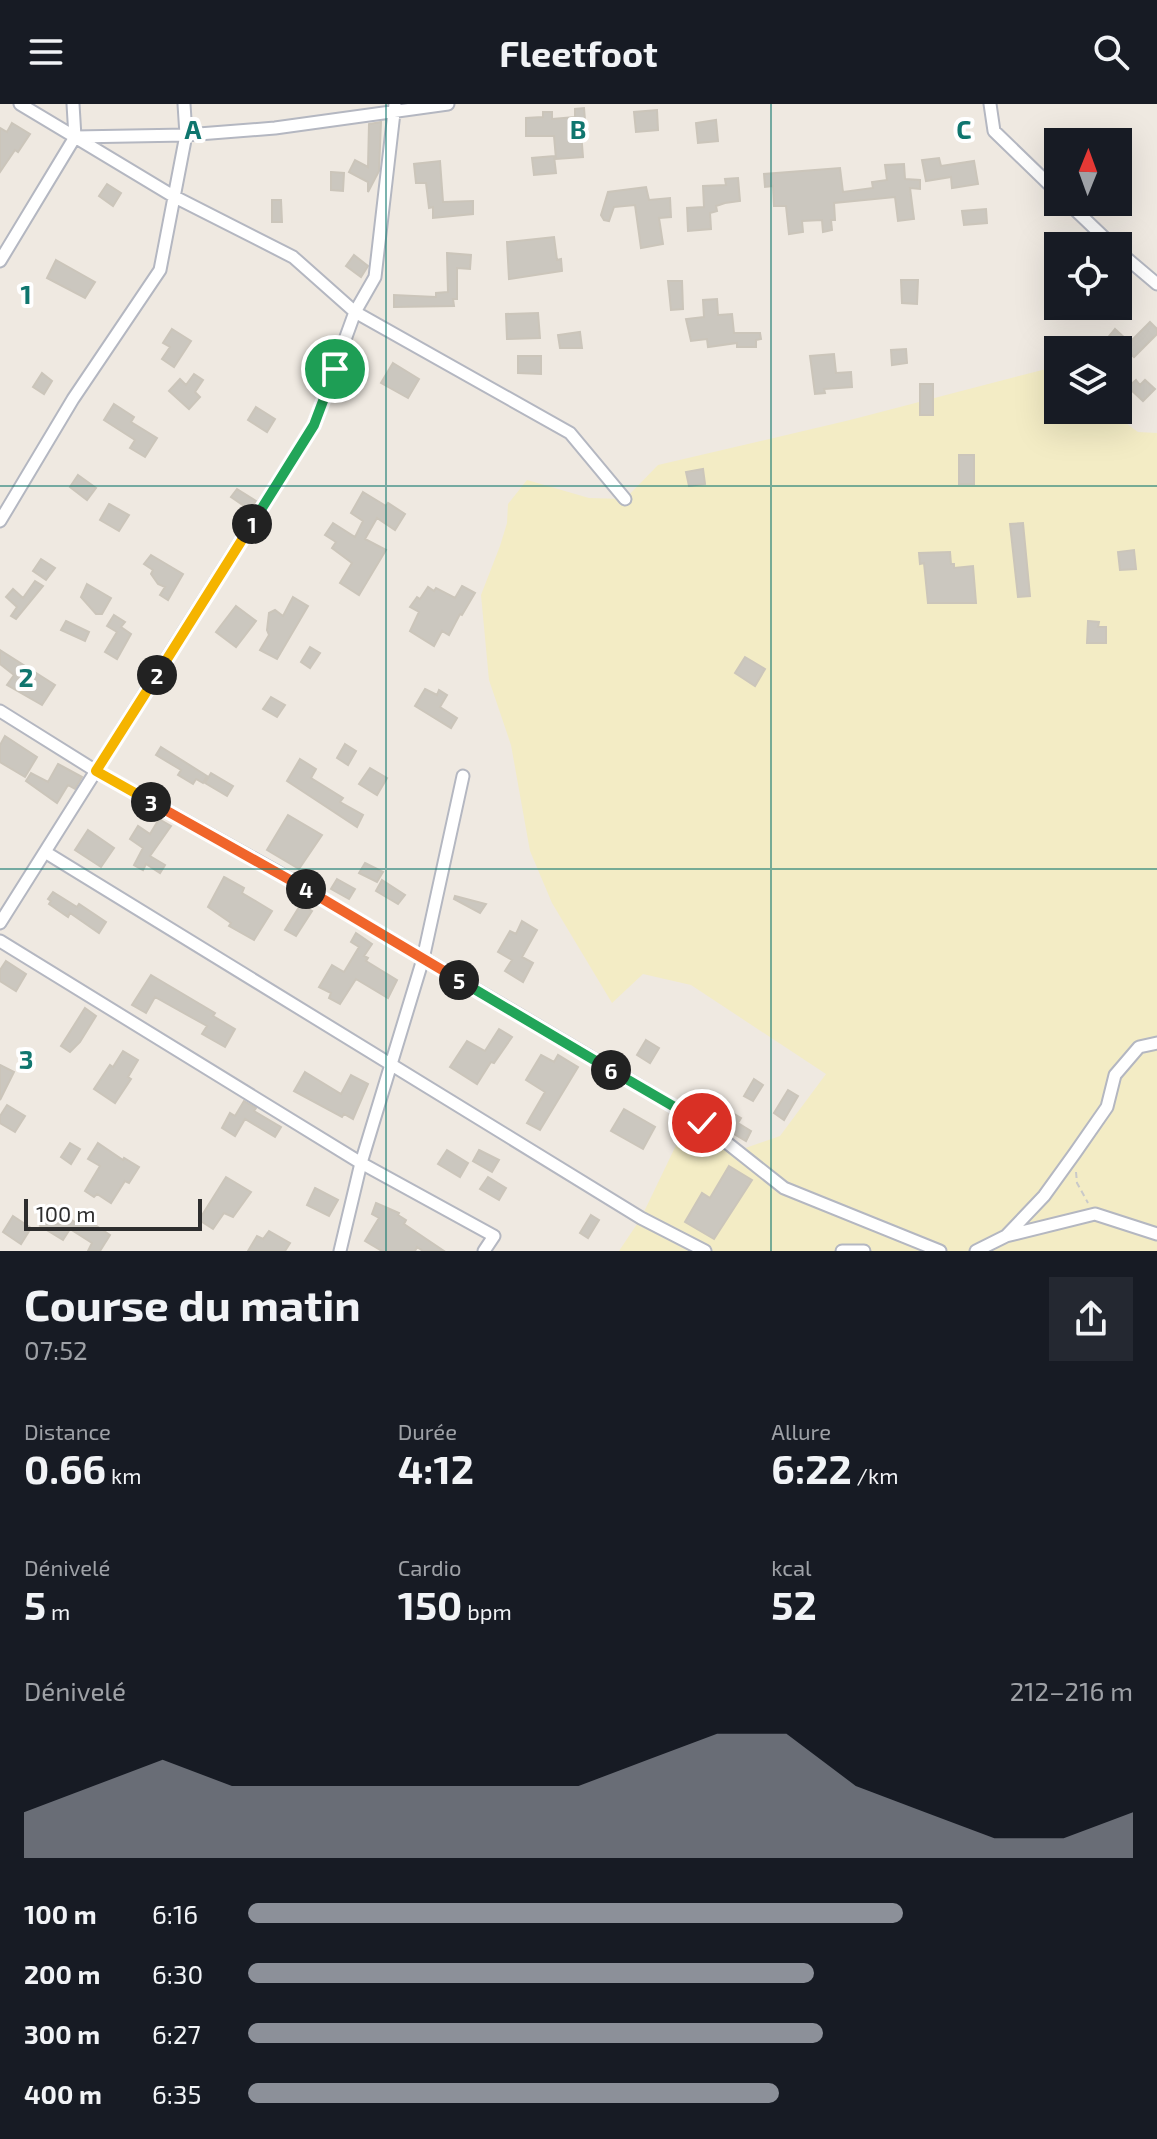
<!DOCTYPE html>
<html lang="fr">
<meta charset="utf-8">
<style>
body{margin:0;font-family:"Exo 2",sans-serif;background:#242831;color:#f1f3f6;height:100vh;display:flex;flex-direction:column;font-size:30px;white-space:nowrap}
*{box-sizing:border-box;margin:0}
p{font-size:26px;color:#9ea1a6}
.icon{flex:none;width:44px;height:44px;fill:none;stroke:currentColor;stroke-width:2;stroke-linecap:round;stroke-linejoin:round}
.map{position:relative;height:1147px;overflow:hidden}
.details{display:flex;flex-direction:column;background:#171b24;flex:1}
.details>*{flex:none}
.needle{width:52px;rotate:1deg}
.buttons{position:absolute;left:1044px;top:24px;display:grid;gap:16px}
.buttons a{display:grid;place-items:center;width:88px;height:88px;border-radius:0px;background:#171b24;box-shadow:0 8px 32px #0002;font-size:40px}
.scale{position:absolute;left:24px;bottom:20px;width:178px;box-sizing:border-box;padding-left:8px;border:4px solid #2e2e2e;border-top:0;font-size:22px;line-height:28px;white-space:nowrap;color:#2e2e2e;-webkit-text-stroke:6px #fff;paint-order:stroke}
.pin{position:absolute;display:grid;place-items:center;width:68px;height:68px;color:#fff;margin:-34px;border:4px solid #fff;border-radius:50%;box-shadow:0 2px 8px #0007}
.km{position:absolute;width:40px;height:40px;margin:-20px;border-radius:50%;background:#222;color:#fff;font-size:22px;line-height:40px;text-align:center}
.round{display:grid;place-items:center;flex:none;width:84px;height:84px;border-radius:0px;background:#242831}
.head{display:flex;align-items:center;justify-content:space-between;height:136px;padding:0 24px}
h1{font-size:44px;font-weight:700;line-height:60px}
.metrics{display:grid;grid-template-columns:repeat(3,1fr);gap:12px;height:136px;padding:8px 24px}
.metrics div{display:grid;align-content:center}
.metrics b{font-size:40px;font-weight:700}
.metrics small{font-size:22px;font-weight:400}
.metrics p{font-size:22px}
.chart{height:224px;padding:16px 24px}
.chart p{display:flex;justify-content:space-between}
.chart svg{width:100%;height:144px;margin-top:8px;fill:#8c9099;opacity:.7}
ul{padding:0 24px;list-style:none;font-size:26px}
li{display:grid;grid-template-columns:128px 96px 1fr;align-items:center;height:60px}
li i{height:20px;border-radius:10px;background:#8c9099}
header{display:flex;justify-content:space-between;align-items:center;height:104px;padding:0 24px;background:#171b24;font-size:36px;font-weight:700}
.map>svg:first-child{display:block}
</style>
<header><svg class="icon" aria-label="menu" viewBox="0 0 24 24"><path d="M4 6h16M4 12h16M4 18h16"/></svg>Fleetfoot<svg class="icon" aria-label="search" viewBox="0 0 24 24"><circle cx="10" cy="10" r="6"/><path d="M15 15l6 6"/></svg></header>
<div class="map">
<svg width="1157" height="1147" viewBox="0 0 1157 1147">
<rect width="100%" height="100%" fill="#efe9e1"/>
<path fill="#f3ecc5" d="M 1050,264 L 1058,270 L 1058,306 L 1108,306 L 1138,328 L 1157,329 L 1157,1147 L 619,1147 L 641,1114 L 680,1033 L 734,1048 L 780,1032 L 826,970 L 691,881 L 643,870 L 612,899 L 552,799 L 530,747 L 511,641 L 489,576 L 481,491 L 500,442 L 507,419 L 508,400 L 527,376 L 589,394 L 625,395 L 658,361 L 850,316 Z"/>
<path fill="#cbc7bf" stroke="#cbc5ba" stroke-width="2" d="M 584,4 L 586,28 L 581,28 L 583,53 L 556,55 L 554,32 L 526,32 L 526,14 L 543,13 L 543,8 L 552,8 L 552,15 L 575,13 L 575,5 Z
M 657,6 L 658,26 L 636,28 L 634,8 Z
M 716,16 L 718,37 L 698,39 L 696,19 Z
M 381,18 L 379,67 L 368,88 L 368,78 L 349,68 L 355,56 L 368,63 L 369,20 Z
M 12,19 L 30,30 L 18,48 L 15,46 L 0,68 L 0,24 L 7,28 Z
M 554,52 L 556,69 L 534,71 L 532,54 Z
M 939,54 L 941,62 L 974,57 L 978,80 L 952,84 L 951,73 L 926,77 L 922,56 Z
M 440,57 L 443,98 L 473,97 L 473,110 L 433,114 L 433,103 L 429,104 L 426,79 L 416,79 L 414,60 Z
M 904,60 L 905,75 L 920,76 L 920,85 L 910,84 L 914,115 L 898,117 L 895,93 L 834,99 L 835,116 L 831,116 L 832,126 L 823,128 L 822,116 L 802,117 L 803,128 L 789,130 L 786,102 L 774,102 L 773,82 L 765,83 L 764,70 L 840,64 L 843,88 L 873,84 L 872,78 L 887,76 L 885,61 Z
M 331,68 L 344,69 L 343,87 L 331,86 Z
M 738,74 L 740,97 L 725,99 L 716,102 L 717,107 L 710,109 L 711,125 L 688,127 L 687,104 L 704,103 L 703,82 L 726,81 L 725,75 Z
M 107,80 L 121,89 L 113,102 L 99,92 Z
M 646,83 L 649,96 L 670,94 L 671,113 L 659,114 L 663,140 L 641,144 L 635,101 L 614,103 L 609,117 L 604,116 L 601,111 L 608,88 Z
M 272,96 L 281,96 L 282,118 L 272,118 Z
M 986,105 L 987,119 L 964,121 L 962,107 Z
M 554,133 L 557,156 L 561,155 L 562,167 L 509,175 L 507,138 Z
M 447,149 L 471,151 L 470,165 L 457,164 L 457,195 L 453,195 L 454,202 L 394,203 L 394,191 L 436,193 L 436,189 L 448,188 Z
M 354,151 L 368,162 L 361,173 L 346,162 Z
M 56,156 L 95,178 L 85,194 L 47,174 Z
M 901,176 L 918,176 L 917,200 L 902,199 Z
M 668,177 L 682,177 L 683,205 L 671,206 Z
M 717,195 L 718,211 L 732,210 L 734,229 L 760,229 L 761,235 L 756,236 L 756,243 L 737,243 L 737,239 L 708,243 L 707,235 L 691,237 L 686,215 L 704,213 L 703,196 Z
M 538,209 L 540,234 L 507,235 L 506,210 Z
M 1150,218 L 1157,225 L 1157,230 L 1134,253 L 1124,244 Z
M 172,225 L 191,237 L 174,263 L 162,255 L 170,243 L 163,239 Z
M 1115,225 L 1127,236 L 1117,246 L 1106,236 Z
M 580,228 L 582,244 L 560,244 L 558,231 Z
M 906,245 L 907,259 L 892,261 L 891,246 Z
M 834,250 L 836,269 L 851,268 L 852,283 L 824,285 L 825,289 L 815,290 L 810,252 Z
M 518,252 L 541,252 L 541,270 L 518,269 Z
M 393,259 L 419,275 L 408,294 L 381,279 Z
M 42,269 L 52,277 L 44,290 L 33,283 Z
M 194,270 L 203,276 L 195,288 L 200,293 L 189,305 L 169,287 L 180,275 L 186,281 Z
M 1136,276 L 1140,281 L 1145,276 L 1155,285 L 1143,297 L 1128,283 Z
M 920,280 L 933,280 L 933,311 L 920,311 Z
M 114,300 L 134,313 L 131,318 L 157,334 L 145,353 L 130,344 L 135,336 L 104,316 Z
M 256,303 L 275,315 L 267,328 L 248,316 Z
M 959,351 L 974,351 L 974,380 L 959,380 Z
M 703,365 L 705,380 L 689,382 L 686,368 Z
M 78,371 L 96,384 L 87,396 L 70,383 Z
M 237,385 L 256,397 L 250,406 L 231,393 Z
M 363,388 L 386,402 L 388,399 L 405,410 L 395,426 L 377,414 L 365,435 L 386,446 L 359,491 L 340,479 L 352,459 L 332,444 L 336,438 L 325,431 L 333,419 L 355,433 L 363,417 L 351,409 Z
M 109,400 L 129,411 L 119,427 L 100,416 Z
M 1023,419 L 1030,492 L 1018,493 L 1010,420 Z
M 1134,446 L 1136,465 L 1120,466 L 1118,448 Z
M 950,448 L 951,460 L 954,460 L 954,464 L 973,462 L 976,499 L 928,499 L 924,459 L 920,460 L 919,449 Z
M 151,451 L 183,470 L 168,496 L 160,491 L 165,483 L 158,480 L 151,470 L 153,466 L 144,460 Z
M 41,455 L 55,464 L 46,476 L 33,467 Z
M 35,477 L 43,482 L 16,515 L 11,512 L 17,503 L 6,493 L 13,485 L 23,494 Z
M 87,480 L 111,494 L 102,510 L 96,510 L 81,493 Z
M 462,482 L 475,489 L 462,511 L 460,510 L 449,531 L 442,527 L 434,542 L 410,527 L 419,508 L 410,503 L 417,493 L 420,495 L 428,483 L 434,487 L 436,484 L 455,494 Z
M 293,493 L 308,502 L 277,555 L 260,546 L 269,531 L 267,526 L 269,509 L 275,506 L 283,512 Z
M 236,502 L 256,517 L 236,543 L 216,528 Z
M 114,511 L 125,518 L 121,523 L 131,530 L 117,555 L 105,548 L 117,528 L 107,522 Z
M 66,517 L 89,528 L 85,537 L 61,526 Z
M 1088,517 L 1099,518 L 1098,523 L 1106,523 L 1106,539 L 1087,539 Z
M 310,543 L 320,549 L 310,564 L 301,558 Z
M 0,546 L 55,581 L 42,601 L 7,581 L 14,571 L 0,560 Z
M 745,553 L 765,565 L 755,582 L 735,569 Z
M 425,585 L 437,591 L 439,586 L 447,591 L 440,603 L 457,614 L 451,624 L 415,602 Z
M 271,593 L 285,601 L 277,613 L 263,605 Z
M 5,632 L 37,653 L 25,673 L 0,658 L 0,641 Z
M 345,640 L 356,647 L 348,661 L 337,654 Z
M 161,643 L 207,672 L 203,679 L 196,675 L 193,680 L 178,671 L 181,666 L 156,651 Z
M 300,655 L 316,665 L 311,674 L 343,694 L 340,698 L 363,711 L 357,723 L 287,677 Z
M 58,660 L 82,673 L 75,685 L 68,681 L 57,699 L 26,677 L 31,669 L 48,678 Z
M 370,664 L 387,674 L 377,691 L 359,680 Z
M 211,669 L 233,682 L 227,692 L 205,679 Z
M 288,711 L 322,731 L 299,765 L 267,746 Z
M 159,715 L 171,722 L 150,752 L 165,761 L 160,769 L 146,760 L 143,766 L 134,761 L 143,744 L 130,735 L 138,722 L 150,730 Z
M 88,726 L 114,744 L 101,763 L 75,746 Z
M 365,759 L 383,768 L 377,778 L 359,769 Z
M 224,773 L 244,784 L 242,789 L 272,807 L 254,836 L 229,822 L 231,819 L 208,803 Z
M 337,775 L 355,785 L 349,795 L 331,785 Z
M 382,776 L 405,791 L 398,800 L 376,787 Z
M 53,788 L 77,803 L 79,800 L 106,818 L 99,829 L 70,809 L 68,813 L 49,800 L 51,797 L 48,795 Z
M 455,792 L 486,800 L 480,809 L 454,795 Z
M 301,800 L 312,807 L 296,832 L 285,826 Z
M 522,817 L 537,826 L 522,853 L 533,859 L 523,878 L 505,867 L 512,856 L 498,848 L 510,827 L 516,830 Z
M 356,829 L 372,840 L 364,852 L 368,854 L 366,857 L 397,876 L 388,894 L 356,875 L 340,900 L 329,894 L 331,889 L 319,883 L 332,861 L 344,868 L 359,843 L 351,838 Z
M 6,857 L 26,870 L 16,887 L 0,877 L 0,866 Z
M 151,871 L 215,909 L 213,912 L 235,925 L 225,943 L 202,930 L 207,922 L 155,893 L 146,909 L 132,901 Z
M 85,904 L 96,912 L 80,938 L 70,948 L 61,942 Z
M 499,925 L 512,933 L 494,959 L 491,958 L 477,980 L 450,963 L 467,937 L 485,947 Z
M 646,936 L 659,944 L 650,959 L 637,951 Z
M 123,947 L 138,956 L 128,973 L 131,975 L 115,999 L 94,985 L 110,961 L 113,963 Z
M 541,951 L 554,958 L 558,951 L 578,963 L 540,1026 L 527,1019 L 545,988 L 526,976 Z
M 0,961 L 14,968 L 0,996 Z
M 305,968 L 341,990 L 351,971 L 368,980 L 353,1015 L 344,1010 L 342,1013 L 294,987 Z
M 754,975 L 763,981 L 753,997 L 744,992 Z
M 788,986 L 798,992 L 784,1016 L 774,1009 Z
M 244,997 L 256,1004 L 254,1007 L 281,1023 L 275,1033 L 245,1015 L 235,1032 L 222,1024 L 230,1009 L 235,1012 Z
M 7,1001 L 25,1012 L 15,1028 L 0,1019 L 0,1012 Z
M 624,1005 L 655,1023 L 643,1045 L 611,1027 Z
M 726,1005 L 741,1014 L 738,1019 L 751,1027 L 746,1037 L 717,1020 Z
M 70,1039 L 80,1045 L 71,1060 L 61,1053 Z
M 98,1039 L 123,1056 L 124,1054 L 139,1063 L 129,1079 L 125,1077 L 111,1099 L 97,1090 L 94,1093 L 85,1087 L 100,1062 L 88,1055 Z
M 447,1046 L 468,1059 L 460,1073 L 438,1060 Z
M 479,1046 L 499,1056 L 492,1068 L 473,1057 Z
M 729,1062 L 752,1076 L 714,1135 L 685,1118 L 702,1089 L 710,1094 Z
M 226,1073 L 251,1088 L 233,1113 L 224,1109 L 213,1125 L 199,1116 Z
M 488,1073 L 506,1084 L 499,1096 L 480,1085 Z
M 315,1084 L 338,1096 L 329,1112 L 307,1101 Z
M 376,1099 L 399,1109 L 398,1111 L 406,1116 L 404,1120 L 444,1147 L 423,1147 L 417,1143 L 415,1147 L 382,1147 L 365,1137 L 379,1114 L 372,1110 Z
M 51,1104 L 82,1122 L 86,1115 L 110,1131 L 100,1147 L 88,1147 L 92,1139 L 70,1125 L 63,1136 L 40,1122 Z
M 591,1111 L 599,1116 L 588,1134 L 580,1129 Z
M 13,1112 L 31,1124 L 21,1140 L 3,1128 Z
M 269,1127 L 290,1139 L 285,1147 L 248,1147 L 257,1132 L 263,1135 Z"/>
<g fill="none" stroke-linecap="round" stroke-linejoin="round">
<g stroke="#b4b7c1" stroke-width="15">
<path id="street" d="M 20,0 L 75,33 L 186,31 L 275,24 L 448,0
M 990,0 L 994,27 L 1058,89
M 75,33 L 173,92 L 293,153 L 355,208 L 570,329 L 625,395
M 1067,98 L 1113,142
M 1118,147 L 1157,180
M 0,157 L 75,33 L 73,0
M 0,417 L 73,295 L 160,166 L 186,31 L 184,0
M 0,607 L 96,667 L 274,766 L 702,1019 L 784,1084 L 940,1147
M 45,748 L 641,1114 L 705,1147
M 0,819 L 314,321 L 355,208 L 375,173 L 395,0
M 0,837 L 361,1059 L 494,1132 L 484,1147
M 1006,1132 L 1044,1092 L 1075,1049 L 1107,1003 L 1115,971 L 1139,943 L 1157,939
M 340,1147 L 361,1059 L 423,855 L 463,672
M 842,1147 L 864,1147
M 976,1147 L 1006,1132 L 1095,1110 L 1157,1130"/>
</g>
<path stroke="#c9c9c9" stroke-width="2" stroke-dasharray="6 4" stroke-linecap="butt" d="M 1076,1068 L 1077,1079 L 1088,1099"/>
<use href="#street" stroke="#fff" stroke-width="11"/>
</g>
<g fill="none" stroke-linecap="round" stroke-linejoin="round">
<g stroke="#fff" stroke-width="16">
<path id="split-1" d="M 252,420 L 314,321 L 335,265"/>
</g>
<g stroke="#fff" stroke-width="16">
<path id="split-2" d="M 157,571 L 252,420"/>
</g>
<g stroke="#fff" stroke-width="16">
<path id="split-3" d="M 151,698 L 96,667 L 157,571"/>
</g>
<g stroke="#fff" stroke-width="16">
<path id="split-4" d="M 151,698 L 306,785"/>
</g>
<g stroke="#fff" stroke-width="16">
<path id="split-5" d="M 306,785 L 459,876"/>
</g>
<g stroke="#fff" stroke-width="16">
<path id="split-6" d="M 459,876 L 611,966"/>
</g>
<g stroke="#fff" stroke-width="16">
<path id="split-7" d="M 611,966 L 702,1019"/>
</g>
<use href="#split-1" stroke="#22a559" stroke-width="10"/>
<use href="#split-2" stroke="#f5b400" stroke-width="10"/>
<use href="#split-3" stroke="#f5b400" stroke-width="10"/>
<use href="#split-4" stroke="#f0652b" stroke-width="10"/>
<use href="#split-5" stroke="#f0652b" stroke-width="10"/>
<use href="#split-6" stroke="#22a559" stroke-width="10"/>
<use href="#split-7" stroke="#22a559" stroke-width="10"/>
</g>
<path fill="none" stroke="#0f766e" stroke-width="2" stroke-opacity="0.55" d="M 386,0 L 386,1147M 771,0 L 771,1147M 0,382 L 1157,382M 0,765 L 1157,765"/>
<g font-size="26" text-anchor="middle" font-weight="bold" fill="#0f766e" stroke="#fff" stroke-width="8" stroke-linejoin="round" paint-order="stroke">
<text x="193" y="35">A</text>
<text x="578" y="35">B</text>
<text x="964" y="35">C</text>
<text x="26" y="200">1</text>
<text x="26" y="583">2</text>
<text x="26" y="965">3</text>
</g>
</svg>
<div class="buttons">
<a><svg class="needle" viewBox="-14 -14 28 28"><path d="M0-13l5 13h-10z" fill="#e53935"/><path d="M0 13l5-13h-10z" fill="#9ea1a6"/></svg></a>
<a><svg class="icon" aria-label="locate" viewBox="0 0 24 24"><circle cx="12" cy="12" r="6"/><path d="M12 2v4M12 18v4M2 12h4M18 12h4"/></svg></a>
<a><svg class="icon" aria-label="layers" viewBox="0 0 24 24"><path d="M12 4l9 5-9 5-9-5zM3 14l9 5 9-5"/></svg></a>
</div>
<div class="scale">100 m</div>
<div class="pin" style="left:335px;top:265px;background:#1e9e55"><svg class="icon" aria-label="arrive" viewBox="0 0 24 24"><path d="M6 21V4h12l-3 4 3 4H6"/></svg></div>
<div class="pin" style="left:702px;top:1019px;background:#d93025"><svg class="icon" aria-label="check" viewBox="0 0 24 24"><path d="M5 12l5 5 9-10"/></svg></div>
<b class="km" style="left:252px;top:420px">1</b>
<b class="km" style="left:157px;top:571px">2</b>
<b class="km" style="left:151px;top:698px">3</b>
<b class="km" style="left:306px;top:785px">4</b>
<b class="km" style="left:459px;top:876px">5</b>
<b class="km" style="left:611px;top:966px">6</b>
</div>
<section class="details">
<div class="head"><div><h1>Course du matin</h1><p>07:52</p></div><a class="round"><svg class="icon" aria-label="share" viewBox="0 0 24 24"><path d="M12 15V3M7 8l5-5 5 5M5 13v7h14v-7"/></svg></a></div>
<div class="metrics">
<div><p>Distance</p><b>0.66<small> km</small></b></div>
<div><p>Durée</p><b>4:12</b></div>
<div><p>Allure</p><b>6:22<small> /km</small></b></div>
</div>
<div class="metrics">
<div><p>Dénivelé</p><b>5<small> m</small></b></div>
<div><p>Cardio</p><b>150<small> bpm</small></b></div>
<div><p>kcal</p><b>52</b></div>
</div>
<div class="chart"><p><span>Dénivelé</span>212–216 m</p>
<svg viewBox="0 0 160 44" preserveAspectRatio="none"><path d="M0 44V30L10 22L20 14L30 22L40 22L50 22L60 22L70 22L80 22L90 14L100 6L110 6L120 22L130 30L140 38L150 38L160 30V44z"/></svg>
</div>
<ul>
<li><b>100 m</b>6:16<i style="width:74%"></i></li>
<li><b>200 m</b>6:30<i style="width:64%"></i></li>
<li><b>300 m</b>6:27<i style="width:65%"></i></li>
<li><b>400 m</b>6:35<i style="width:60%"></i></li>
</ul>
</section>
